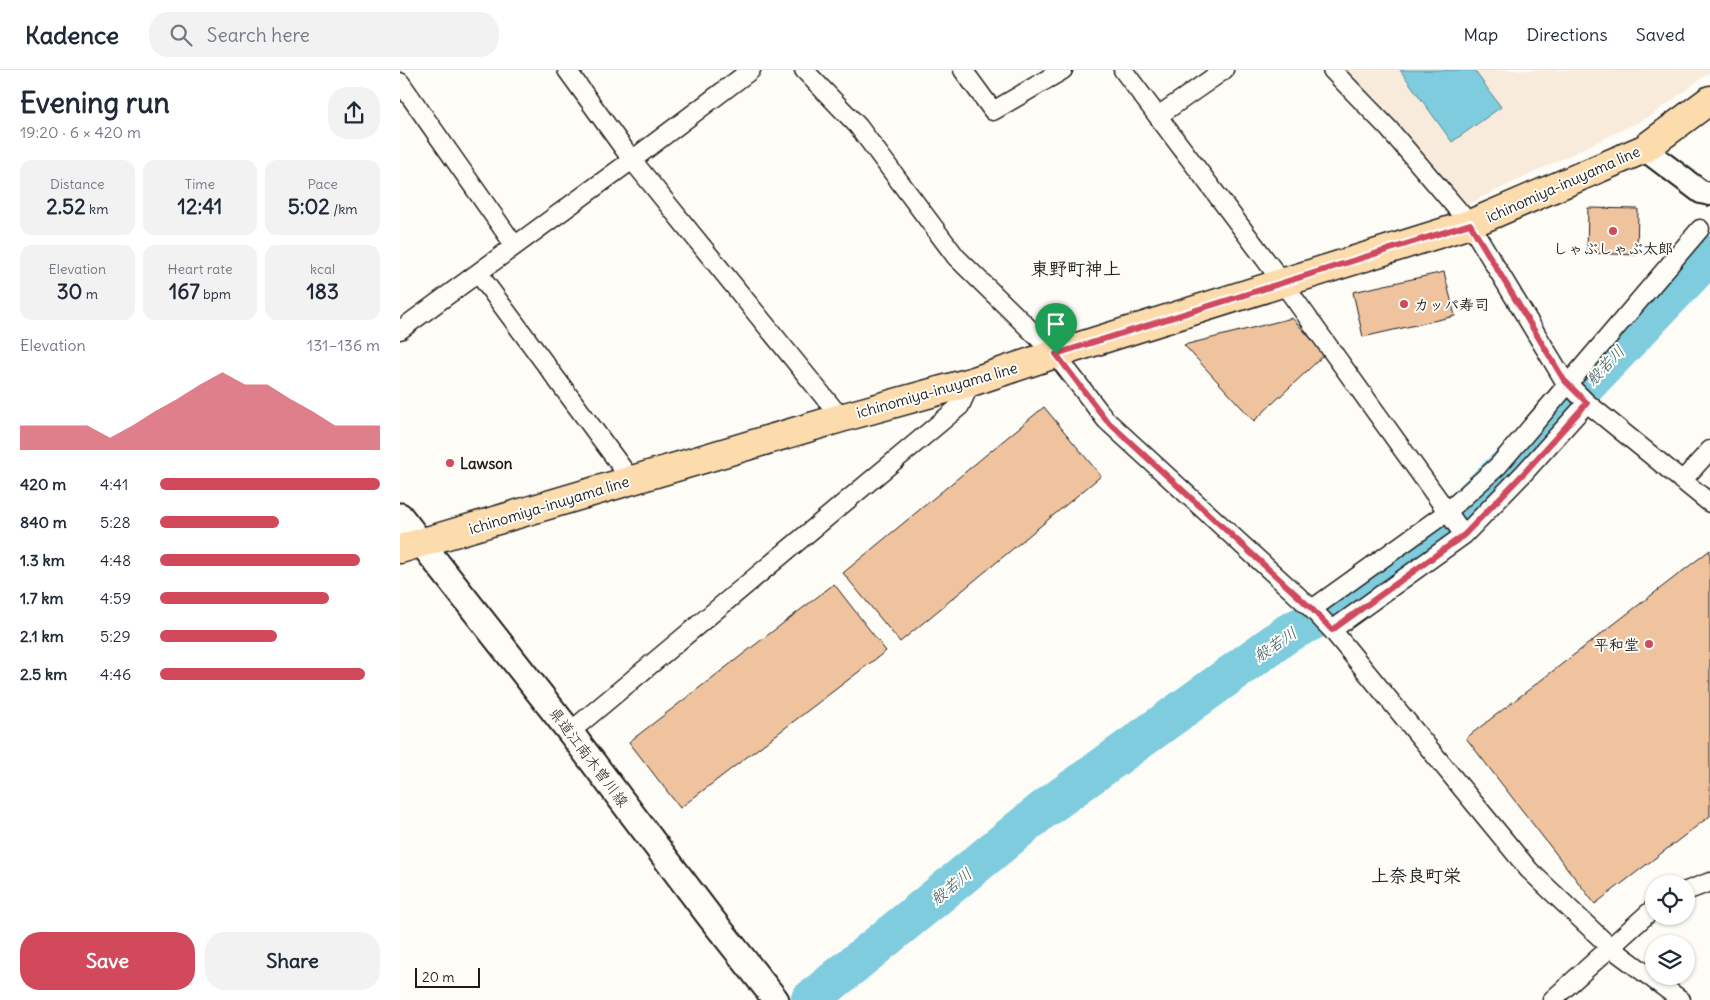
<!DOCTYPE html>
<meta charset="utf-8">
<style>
body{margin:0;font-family:Delius,"Klee One",sans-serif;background:#f2f2f3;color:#1f2937;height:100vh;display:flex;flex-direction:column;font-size:19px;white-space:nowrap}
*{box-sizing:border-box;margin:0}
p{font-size:16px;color:#747a83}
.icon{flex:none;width:28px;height:28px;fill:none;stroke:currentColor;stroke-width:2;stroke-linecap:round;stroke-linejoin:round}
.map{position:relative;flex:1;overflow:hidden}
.drawer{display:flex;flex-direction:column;background:#fff;width:400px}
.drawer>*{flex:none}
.fabs{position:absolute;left:1245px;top:805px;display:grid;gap:10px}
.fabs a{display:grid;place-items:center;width:50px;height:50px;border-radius:50%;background:#fff;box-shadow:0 1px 4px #0004;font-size:25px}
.scale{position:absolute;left:15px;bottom:12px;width:65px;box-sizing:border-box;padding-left:5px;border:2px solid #1c1c1c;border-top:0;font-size:14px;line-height:18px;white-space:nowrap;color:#1c1c1c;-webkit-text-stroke:4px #fdfcf7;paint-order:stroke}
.pin{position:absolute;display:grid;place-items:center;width:42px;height:42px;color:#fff;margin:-51px -21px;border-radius:50% 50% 50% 0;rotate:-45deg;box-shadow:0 0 5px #0007}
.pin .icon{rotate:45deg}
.round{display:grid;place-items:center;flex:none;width:52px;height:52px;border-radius:20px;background:#f2f2f3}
.overview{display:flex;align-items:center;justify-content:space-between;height:85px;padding:0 20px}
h1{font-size:28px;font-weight:700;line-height:38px}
.metrics{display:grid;grid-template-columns:repeat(3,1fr);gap:8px;height:85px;padding:5px 20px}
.metrics div{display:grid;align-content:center;border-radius:12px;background:#f2f2f3;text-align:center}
.metrics b{font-size:21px;font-weight:700}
.metrics small{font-size:14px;font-weight:400}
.metrics p{font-size:14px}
.chart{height:140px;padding:10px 20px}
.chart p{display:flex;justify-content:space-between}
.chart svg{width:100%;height:90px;margin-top:5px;fill:#d1495b;opacity:.7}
.action{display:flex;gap:10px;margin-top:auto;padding:10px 20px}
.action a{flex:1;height:58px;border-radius:20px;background:#d1495b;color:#fff;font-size:20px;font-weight:700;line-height:58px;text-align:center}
.action a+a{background:#f2f2f3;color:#1f2937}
ul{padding:0 20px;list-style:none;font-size:16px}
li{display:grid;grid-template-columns:80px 60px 1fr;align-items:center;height:38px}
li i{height:12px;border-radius:6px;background:#d1495b}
header{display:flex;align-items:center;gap:30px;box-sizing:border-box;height:70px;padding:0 25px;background:#fff;border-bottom:1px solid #e0e1e3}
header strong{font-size:24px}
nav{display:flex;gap:28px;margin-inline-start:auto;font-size:18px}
.search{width:350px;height:45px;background:#f2f2f3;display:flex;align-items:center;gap:12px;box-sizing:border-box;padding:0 18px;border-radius:20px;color:#747a83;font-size:19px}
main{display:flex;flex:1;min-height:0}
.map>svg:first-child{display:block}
</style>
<header>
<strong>Kadence</strong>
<div class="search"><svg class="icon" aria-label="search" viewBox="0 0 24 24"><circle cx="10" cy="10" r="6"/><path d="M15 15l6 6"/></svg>Search here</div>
<nav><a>Map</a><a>Directions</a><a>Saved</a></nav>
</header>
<main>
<section class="drawer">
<div class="overview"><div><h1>Evening run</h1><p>19:20 · 6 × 420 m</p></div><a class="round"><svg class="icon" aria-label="share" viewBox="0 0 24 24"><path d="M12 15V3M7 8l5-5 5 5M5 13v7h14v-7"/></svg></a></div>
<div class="metrics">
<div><p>Distance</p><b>2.52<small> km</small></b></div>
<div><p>Time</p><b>12:41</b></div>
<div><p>Pace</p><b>5:02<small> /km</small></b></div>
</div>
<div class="metrics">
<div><p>Elevation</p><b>30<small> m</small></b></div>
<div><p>Heart rate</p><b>167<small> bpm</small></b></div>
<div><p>kcal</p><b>183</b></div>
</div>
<div class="chart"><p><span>Elevation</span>131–136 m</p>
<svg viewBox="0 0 160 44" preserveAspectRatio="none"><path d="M0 44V32L10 32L20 32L30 32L40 38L50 32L60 25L70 19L80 12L90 6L100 12L110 12L120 19L130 25L140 32L150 32L160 32V44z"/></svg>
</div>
<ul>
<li><b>420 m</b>4:41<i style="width:100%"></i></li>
<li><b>840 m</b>5:28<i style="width:54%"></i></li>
<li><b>1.3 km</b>4:48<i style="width:91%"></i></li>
<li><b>1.7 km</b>4:59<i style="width:77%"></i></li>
<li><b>2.1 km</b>5:29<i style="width:53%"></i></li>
<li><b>2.5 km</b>4:46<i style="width:93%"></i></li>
</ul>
<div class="action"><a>Save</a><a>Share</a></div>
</section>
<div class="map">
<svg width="1310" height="930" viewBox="0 0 1310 930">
<rect width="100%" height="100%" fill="#fdfcf7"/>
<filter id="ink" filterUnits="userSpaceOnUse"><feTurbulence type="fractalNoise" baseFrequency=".02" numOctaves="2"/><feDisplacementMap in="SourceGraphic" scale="10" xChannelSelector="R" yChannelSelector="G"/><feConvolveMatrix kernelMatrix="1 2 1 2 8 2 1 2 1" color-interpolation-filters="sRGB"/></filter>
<g filter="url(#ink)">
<path fill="#f9ebdc" d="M 940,0 L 1310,0 L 1310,2 L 1251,46 L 1068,134 L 961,20 Z"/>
<path fill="#7eccdd" stroke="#578690" d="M 1000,0 L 1074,0 L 1101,37 L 1052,72 Z"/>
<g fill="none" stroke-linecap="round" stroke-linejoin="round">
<path stroke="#7eccdd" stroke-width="39" d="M 410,930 L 643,740 L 888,563 L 942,536 L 1034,467 L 1117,388 L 1310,185"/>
</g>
<path fill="#efc39e" stroke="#1c1c1c" d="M 1188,138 L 1238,139 L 1237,185 L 1187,183 Z
M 1044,202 L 1055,246 L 963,267 L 953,222 Z
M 892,248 L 925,284 L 854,351 L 784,275 Z
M 644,337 L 701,406 L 500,572 L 443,503 Z
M 1310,480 L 1310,746 L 1195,834 L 1066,668 Z
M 434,514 L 486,581 L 280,738 L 229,672 Z"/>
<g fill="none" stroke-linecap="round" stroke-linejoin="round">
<g stroke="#1c1c1c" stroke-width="21">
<path id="minor" d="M 167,0 L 232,90 L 441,348
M 404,0 L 458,56 L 556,187 L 655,284 L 706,350 L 912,539 L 932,560 L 1129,800 L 1210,877 L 1281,930
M 563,0 L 593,41 L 663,0
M 723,0 L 883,213 L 1064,465
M 932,0 L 988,58 L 1070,154 L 1164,310 L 1187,333 L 1310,433
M 0,12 L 115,176
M 758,46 L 824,0
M 78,203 L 232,411
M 0,260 L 232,90 L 351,0
M 1282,411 L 1310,380
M 912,539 L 1047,442 L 1098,396 L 1300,159
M 932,560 L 1064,465 L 1124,403 L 1187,333
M 170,662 L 560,336 L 571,312
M 1286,821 L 1310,812
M 1152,930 L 1254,838"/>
</g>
<g stroke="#1c1c1c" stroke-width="26">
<path id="tertiary" d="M 1244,79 L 1301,122 L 1310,124"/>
</g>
<g stroke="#1c1c1c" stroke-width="29">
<path id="secondary" d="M 0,446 L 170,662 L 310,847 L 376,930"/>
</g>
<g stroke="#1c1c1c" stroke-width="31">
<path id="primary" d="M 0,479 L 441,348 L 571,312 L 655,284 L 1070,154 L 1244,79 L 1310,30"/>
</g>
<use href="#minor" stroke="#fdfcf7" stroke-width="18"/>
<use href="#tertiary" stroke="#fdfcf7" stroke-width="22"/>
<use href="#secondary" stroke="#fdfcf7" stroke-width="25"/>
<use href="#primary" stroke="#fcdcac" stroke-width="28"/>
</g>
</g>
<g fill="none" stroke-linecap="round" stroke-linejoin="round" filter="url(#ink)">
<g stroke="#fff" stroke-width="10">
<path id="route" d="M 1070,154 L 1164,310 L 1187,333 L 1124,403 L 1064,465 L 932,560 L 912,539 L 706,350 L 656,284 Z"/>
</g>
<use href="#route" stroke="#d1495b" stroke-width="6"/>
</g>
<g fill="#d1495b" stroke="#fdfcf7" stroke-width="2">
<circle cx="1213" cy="161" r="5"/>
<circle cx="1004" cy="234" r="5"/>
<circle cx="50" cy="393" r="5"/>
<circle cx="1249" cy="574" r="5"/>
</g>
<g text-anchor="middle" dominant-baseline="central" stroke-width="4" stroke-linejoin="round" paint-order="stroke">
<g font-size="15" fill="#1c1c1c" stroke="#fdfcf7">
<text transform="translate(1163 114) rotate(-24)">ichinomiya-inuyama line</text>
<text transform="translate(537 320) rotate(-16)">ichinomiya-inuyama line</text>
<text transform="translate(149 435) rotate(-17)">ichinomiya-inuyama line</text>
<text transform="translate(189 687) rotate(53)">県道江南木曽川線</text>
</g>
<g font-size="15" font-weight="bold" fill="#1c1c1c" stroke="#fdfcf7" text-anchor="start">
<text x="1213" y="178" text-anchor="middle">しゃぶしゃぶ太郎</text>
<text x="1014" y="234">カッパ寿司</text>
<text x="60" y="393">Lawson</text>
<text x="1239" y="574" text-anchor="end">平和堂</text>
</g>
<g font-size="16" font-style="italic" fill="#3e5a60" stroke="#fdfcf7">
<text transform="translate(1205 295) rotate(-46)">般若川</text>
<text transform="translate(875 574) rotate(-34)">般若川</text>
<text transform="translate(551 816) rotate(-39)">般若川</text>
</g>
<g font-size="18" font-weight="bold" fill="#1c1c1c" stroke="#fdfcf7">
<text x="676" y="198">東野町神上</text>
<text x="1016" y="805">上奈良町栄</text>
</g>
</g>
</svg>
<div class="fabs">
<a><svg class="icon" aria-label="locate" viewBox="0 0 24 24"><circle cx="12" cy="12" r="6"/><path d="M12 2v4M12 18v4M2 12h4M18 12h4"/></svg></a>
<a><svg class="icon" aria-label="layers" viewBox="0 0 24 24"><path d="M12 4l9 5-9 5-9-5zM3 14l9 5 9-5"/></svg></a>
</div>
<div class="scale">20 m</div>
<div class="pin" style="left:656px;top:284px;background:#1e9e55"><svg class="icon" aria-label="arrive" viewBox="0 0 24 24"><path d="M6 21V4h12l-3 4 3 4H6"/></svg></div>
</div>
</main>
